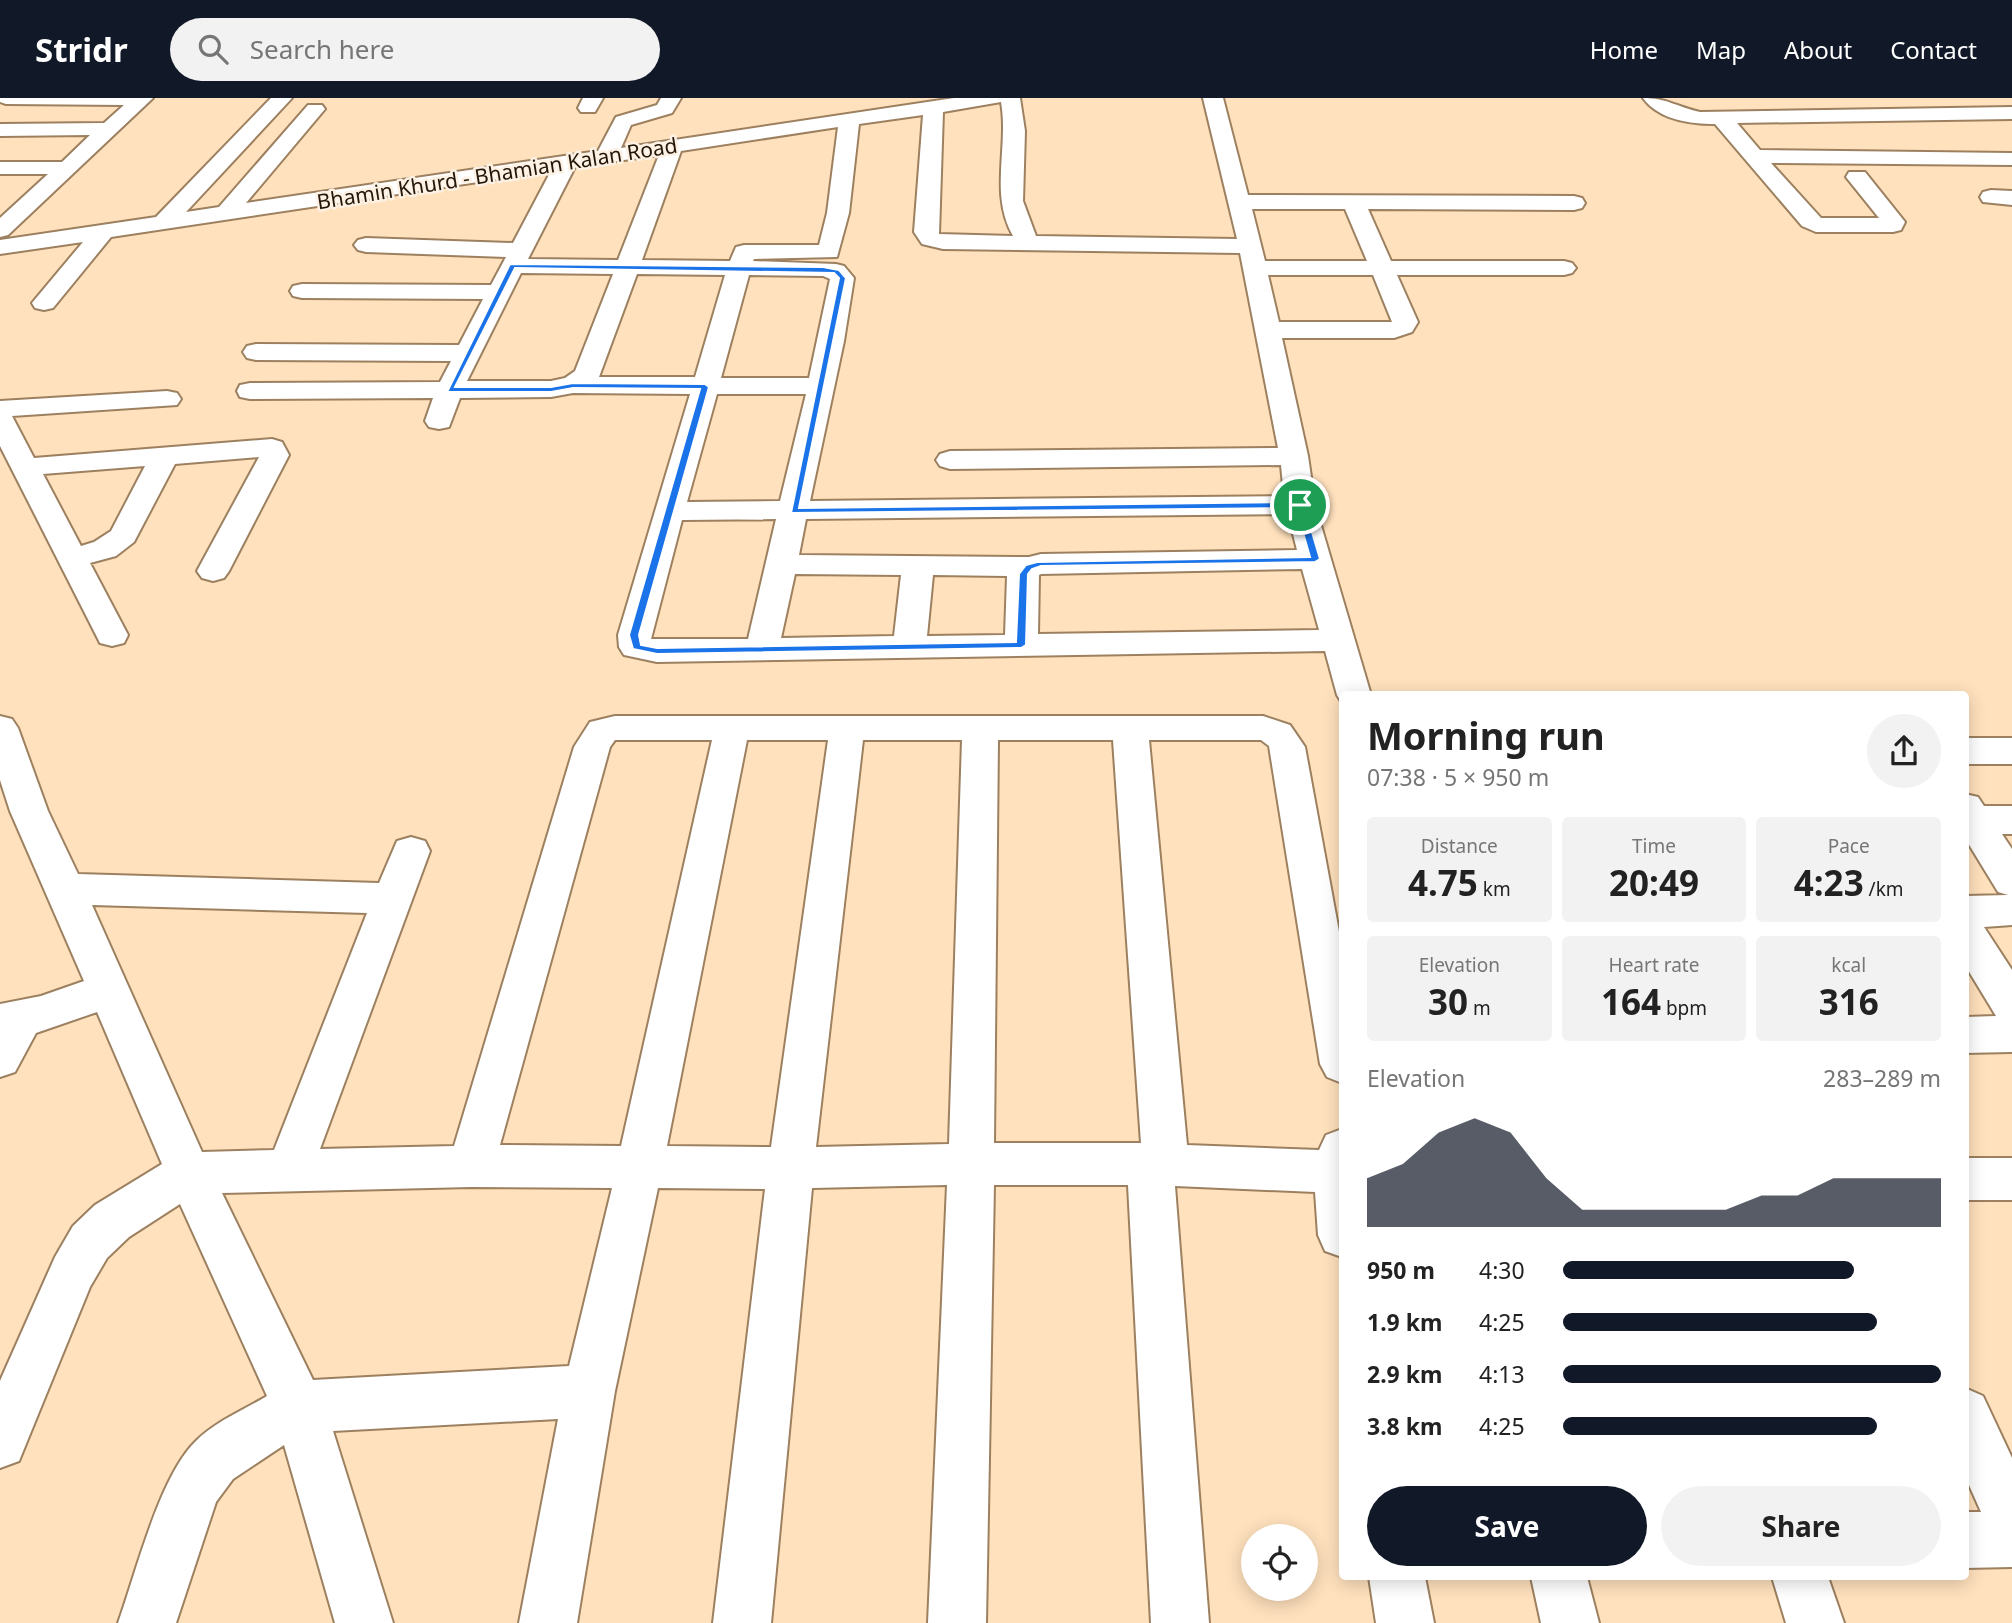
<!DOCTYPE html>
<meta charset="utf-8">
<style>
body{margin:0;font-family:"Noto Sans",sans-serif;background:#f2f2f2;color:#222;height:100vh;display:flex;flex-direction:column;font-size:26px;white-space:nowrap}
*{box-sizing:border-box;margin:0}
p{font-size:23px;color:#767676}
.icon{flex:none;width:38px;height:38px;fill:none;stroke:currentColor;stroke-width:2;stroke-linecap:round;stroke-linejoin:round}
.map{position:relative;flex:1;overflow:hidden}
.sheet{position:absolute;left:1339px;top:593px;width:630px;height:889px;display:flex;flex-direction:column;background:#fff;border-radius:7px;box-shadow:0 4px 18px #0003}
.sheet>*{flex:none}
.fabs{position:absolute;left:1241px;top:1426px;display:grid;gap:14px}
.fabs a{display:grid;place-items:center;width:77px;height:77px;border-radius:50%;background:#fff;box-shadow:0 4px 18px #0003;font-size:35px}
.pin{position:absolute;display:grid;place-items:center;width:60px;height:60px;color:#fff;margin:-30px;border:4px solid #fff;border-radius:50%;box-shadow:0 2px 7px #0007}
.round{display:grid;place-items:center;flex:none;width:74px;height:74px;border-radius:37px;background:#f2f2f2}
.head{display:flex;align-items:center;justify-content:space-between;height:119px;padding:0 28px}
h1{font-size:38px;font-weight:700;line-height:52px}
.figures{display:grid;grid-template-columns:repeat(3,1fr);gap:10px;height:119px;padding:7px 28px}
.figures div{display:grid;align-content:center;border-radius:7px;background:#f2f2f2;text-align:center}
.figures b{font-size:35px;font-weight:700}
.figures small{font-size:19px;font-weight:400}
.figures p{font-size:19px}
.chart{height:196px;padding:14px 28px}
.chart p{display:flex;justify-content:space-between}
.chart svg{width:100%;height:126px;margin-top:7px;fill:#111827;opacity:.7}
.cta{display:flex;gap:14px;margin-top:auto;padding:14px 28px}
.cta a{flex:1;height:80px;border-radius:42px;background:#111827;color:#fff;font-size:28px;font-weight:700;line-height:80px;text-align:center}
.cta a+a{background:#f2f2f2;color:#222}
ul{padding:0 28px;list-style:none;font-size:23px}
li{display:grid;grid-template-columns:112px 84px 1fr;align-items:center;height:52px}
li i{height:18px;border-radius:9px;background:#111827}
header{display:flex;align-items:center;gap:42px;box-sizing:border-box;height:98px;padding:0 35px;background:#111827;color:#fff}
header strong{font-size:33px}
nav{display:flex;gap:38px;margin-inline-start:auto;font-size:24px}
.search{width:490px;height:63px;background:#f2f2f2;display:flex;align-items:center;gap:18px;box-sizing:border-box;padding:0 24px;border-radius:38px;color:#767676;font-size:26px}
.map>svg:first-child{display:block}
</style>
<header>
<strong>Stridr</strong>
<div class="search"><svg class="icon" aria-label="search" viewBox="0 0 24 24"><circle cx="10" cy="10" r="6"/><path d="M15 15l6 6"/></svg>Search here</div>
<nav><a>Home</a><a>Map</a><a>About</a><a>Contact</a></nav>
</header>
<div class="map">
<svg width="2012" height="1525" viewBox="0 0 2012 1525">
<rect width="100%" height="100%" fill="#ffe1bd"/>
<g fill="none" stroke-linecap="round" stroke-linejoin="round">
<g stroke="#9c8060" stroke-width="4">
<path id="minor" d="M 0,0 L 153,0 L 8,137 L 0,139 L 0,120 L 48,76 L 0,76 L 0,64 L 62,64 L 90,37 L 0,38 L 0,26 L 104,25 L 124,7 L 6,6 L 0,4 Z
M 271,0 L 292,0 L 186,114 L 219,109 L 308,7 L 322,7 L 325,11 L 246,105 L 598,53 L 616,19 L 657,7 L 661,0 L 681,0 L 672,15 L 631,27 L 621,50 L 954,0 L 1020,0 L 1025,33 L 1023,103 L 1036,138 L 1237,141 L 1203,0 L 1223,0 L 1248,97 L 1574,98 L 1582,100 L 1585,105 L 1582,110 L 1574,112 L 1368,111 L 1391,163 L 1564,163 L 1572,165 L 1576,170 L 1572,175 L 1564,177 L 1397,177 L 1418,224 L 1412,234 L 1394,240 L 1282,240 L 1308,358 L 1315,407 L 1371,597 L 1342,597 L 1342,605 L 1337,597 L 1325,553 L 657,564 L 624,557 L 619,549 L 618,537 L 690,296 L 573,295 L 551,299 L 460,300 L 449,329 L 439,331 L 429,329 L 425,323 L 433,300 L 250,301 L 240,299 L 237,293 L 240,287 L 250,285 L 440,284 L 451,263 L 256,262 L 247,260 L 243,254 L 247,248 L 256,246 L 459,247 L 483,201 L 302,200 L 293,198 L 290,193 L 293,188 L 302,186 L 491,187 L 506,159 L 366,154 L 358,152 L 354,147 L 358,142 L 366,140 L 513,145 L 551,73 L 111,139 L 53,210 L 44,212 L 35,210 L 32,205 L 83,144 L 0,156 L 0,142 L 156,119 ZM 1001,4 C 1009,49 989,96 1013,138 L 939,136 L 943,14 ZM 923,17 L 914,134 L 922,146 L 943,151 L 1240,155 L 1278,350 L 950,353 L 940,356 L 936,362 L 940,368 L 950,371 L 1281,367 L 1284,398 L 810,403 L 844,243 L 854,180 L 844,168 L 836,166 L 753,163 L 754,161 L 837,159 L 849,115 L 859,26 ZM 838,29 L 827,115 L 819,147 L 744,147 L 736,149 L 730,163 L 642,162 L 681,53 ZM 659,57 L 618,162 L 528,161 L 575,69 ZM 1252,111 L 1345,111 L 1367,163 L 1265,163 ZM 521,175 L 613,176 L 575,273 L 565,280 L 551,283 L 467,283 ZM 637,176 L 725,177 L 695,279 L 599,279 ZM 749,177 L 823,178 L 830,181 L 809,280 L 721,280 ZM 1268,177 L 1373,177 L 1392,224 L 1279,224 ZM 717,296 L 806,296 L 780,403 L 687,404 ZM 1288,416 L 1297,452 L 1041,456 L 1029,459 L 799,457 L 806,421 ZM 776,421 L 748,541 L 651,541 L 682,422 ZM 1302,471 L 1319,532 L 1038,536 L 1039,477 L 1041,476 ZM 795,476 L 901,477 L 894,538 L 781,540 ZM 933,477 L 1007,478 L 1005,537 L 927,538 Z
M 583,0 L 603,0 L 595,14 L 581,14 L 578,10 Z
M 1643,0 C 1667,0 1677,9 1700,14 L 2012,9 L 2012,21 L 1737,25 L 1760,52 L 2012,55 L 2012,67 L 1771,65 L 1821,120 L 1879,120 L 1846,79 L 1849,74 L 1865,74 L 1905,124 L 1901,132 L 1893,134 L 1816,134 L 1802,128 L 1715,26 C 1690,26 1659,22 1643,0 Z
M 1991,92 L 2012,93 L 2012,107 L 1983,104 L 1980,99 L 1983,94 Z
M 167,293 L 177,295 L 181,301 L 177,307 L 12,318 L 34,360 L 272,341 L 282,344 L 289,357 L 229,473 L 224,480 L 213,483 L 202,480 L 197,473 L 259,359 L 175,366 L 134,444 L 116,458 L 90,465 L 128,537 L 124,545 L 112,548 L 100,545 L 96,537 L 0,348 L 0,303 ZM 145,368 L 111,433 L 94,444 L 81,448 L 43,376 Z
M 0,618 L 12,621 L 18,630 L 48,713 L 78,776 L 379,785 L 397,743 L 411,739 L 425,743 L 430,753 L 320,1051 L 454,1048 L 574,649 L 590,624 L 615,618 L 1263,618 L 1290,627 L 1305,649 L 1342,850 L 1342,985 L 1327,979 L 1320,966 L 1269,648 L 1261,642 L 1149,642 L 1187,1047 L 1319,1052 L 1326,1037 L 1342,1031 L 1342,1159 L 1325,1153 L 1318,1137 L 1315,1094 L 1175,1088 L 1209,1525 L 1151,1525 L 1128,1087 L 994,1087 L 986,1525 L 928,1525 L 947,1087 L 812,1090 L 771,1525 L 713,1525 L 765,1091 L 658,1090 L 615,1293 L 577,1525 L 519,1525 L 558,1321 L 333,1333 L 393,1525 L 335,1525 L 284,1347 L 233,1381 L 216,1404 L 176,1525 L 118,1525 C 136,1475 159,1380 195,1344 C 214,1324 244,1312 267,1298 L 180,1106 L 129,1139 L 107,1160 L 90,1189 L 19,1363 L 0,1370 L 0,1283 L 55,1159 L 73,1128 L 95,1107 L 162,1066 L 97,914 L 36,935 L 15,974 L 0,979 L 0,906 L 41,898 L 84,883 L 10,713 L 0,682 ZM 615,642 L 712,642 L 621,1048 L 500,1047 L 610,649 ZM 747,642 L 828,642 L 771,1049 L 667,1048 ZM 863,642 L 962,642 L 949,1046 L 816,1049 ZM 998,642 L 1113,642 L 1141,1045 L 994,1045 ZM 92,807 L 367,815 L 274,1052 L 202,1054 ZM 471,1089 L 612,1090 L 569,1268 L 313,1282 L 222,1095 Z
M 1965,640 L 2012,640 L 2012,666 L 1965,666 Z
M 1965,696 L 1978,699 L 1984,708 L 2012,708 L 2012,736 L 2002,736 L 2012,751 L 2012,827 L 1984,829 L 2012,872 L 2012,954 L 1965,955 L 1965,919 L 1996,918 L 1965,867 L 1965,798 L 2008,797 L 1998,794 L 1965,740 Z
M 1965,1060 L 2012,1060 L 2012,1102 L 1965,1102 Z
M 1965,1290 L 1983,1298 L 2012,1360 L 2012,1469 L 1965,1470 L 1965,1414 L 1981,1414 L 1965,1378 Z
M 1369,1479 L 1425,1479 L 1434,1525 L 1376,1525 Z
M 1531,1479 L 1587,1479 L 1599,1525 L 1541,1525 Z
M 1772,1479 L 1828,1479 L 1844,1525 L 1786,1525 Z"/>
</g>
<use href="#minor" fill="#fff" fill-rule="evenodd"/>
</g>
<path fill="#1a73e8" stroke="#fff" stroke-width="2" fill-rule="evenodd" d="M 510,166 L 823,169 L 839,172 L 846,180 L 799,410 L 1300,404 L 1304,407 L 1320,461 L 1315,464 L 1041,468 L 1032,471 L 1028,476 L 1026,547 L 1021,550 L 657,556 L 633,551 L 629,537 L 700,291 L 573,290 L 551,294 L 447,294 ZM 515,170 L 834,175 L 839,180 L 791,415 L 1296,410 L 1310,459 L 1037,464 L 1026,467 L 1019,476 L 1016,544 L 657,550 L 641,547 L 639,537 L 709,289 L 705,286 L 573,285 L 551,289 L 455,289 Z"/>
<g text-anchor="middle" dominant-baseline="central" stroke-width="5" stroke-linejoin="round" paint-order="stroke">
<g font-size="21" fill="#22170a" stroke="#fdf1e3">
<text transform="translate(497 75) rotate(-9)">Bhamin Khurd - Bhamian Kalan Road</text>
</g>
</g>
</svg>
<div class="fabs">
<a><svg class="icon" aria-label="locate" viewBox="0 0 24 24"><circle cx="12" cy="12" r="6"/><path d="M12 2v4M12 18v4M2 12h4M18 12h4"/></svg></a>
</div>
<div class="pin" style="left:1300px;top:407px;background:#1e9e55"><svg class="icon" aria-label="arrive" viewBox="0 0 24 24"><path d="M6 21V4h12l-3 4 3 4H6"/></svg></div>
<section class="sheet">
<div class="head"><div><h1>Morning run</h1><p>07:38 · 5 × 950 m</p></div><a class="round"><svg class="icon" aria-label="share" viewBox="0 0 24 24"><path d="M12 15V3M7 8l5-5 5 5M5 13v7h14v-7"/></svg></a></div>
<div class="figures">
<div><p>Distance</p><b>4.75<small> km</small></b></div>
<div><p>Time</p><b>20:49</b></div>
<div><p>Pace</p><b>4:23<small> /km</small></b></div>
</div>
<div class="figures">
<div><p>Elevation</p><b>30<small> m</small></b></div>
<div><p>Heart rate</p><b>164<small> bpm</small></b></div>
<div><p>kcal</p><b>316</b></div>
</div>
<div class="chart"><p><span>Elevation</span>283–289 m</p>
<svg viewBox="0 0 160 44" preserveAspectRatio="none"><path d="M0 44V27L10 22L20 11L30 6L40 11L50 27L60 38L70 38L80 38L90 38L100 38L110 33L120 33L130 27L140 27L150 27L160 27V44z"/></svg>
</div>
<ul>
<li><b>950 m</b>4:30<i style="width:77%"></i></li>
<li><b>1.9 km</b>4:25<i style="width:83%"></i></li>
<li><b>2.9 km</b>4:13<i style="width:100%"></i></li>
<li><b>3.8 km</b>4:25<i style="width:83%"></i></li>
</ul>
<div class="cta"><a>Save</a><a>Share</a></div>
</section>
</div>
